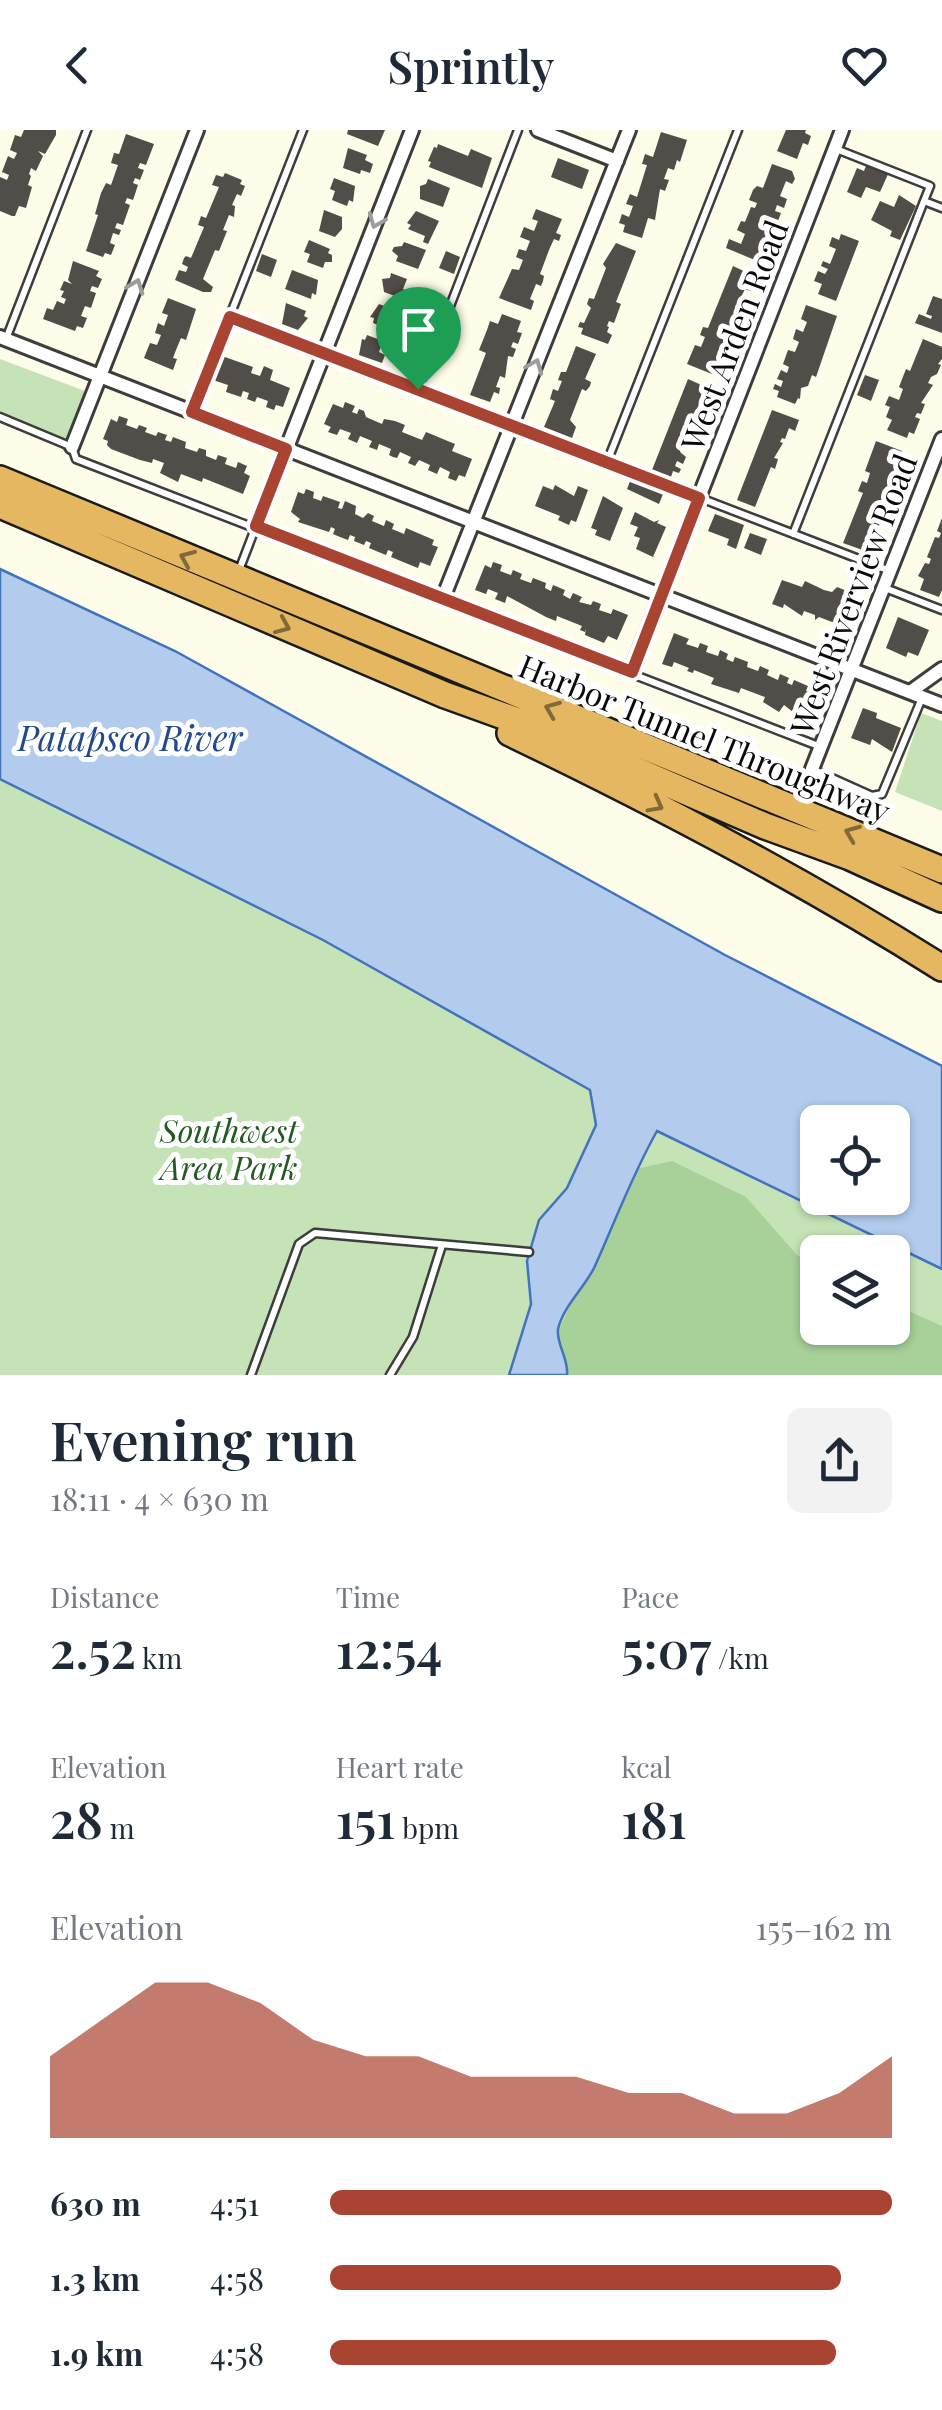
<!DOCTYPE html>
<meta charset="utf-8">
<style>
body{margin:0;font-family:"Playfair Display",serif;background:#f2f2f3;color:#1f2937;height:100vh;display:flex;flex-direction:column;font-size:38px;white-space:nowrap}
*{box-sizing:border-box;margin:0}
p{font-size:32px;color:#747a83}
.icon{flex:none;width:55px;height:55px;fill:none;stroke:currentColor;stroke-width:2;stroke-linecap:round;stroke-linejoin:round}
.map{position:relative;height:1245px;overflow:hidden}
.panel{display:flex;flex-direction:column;background:#fff;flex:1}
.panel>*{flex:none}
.fabs{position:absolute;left:800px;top:975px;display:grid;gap:20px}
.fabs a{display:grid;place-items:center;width:110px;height:110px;border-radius:15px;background:#fff;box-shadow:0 2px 8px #0004;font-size:50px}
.pin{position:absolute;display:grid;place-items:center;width:85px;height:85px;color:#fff;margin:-102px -42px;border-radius:50% 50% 50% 0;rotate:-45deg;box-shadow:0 0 10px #0007}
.pin .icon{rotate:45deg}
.round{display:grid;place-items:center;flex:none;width:105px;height:105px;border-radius:15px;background:#f2f2f3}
.overview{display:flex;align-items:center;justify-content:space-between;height:170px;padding:0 50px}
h1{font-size:55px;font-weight:600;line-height:75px}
.metrics{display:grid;grid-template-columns:repeat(3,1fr);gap:15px;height:170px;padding:10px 50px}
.metrics div{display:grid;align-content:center}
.metrics b{font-size:50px;font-weight:600}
.metrics small{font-size:28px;font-weight:400}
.metrics p{font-size:28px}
.chart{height:280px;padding:20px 50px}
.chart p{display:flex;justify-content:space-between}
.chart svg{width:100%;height:180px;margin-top:10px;fill:#aa4432;opacity:.7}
ul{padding:0 50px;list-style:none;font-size:32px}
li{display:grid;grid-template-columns:160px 120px 1fr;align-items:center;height:75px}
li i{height:25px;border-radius:12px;background:#aa4432}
header{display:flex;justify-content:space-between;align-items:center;height:130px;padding:0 50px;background:#fff;font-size:45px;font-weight:600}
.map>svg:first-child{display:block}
</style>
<header><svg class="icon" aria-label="back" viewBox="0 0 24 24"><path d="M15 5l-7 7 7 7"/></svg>Sprintly<svg class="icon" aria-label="heart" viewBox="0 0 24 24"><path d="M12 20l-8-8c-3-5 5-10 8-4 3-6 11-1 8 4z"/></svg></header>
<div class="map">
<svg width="942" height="1245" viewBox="0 0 942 1245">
<rect width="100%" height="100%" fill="#fdfde9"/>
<path fill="#c5e3b7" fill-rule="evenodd" d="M 0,229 L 85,261 L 63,317 L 0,293 Z
M 921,583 L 942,591 L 942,681 L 895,662 Z
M 0,649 L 323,810 L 569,946 L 657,1001 L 942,1139 L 942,1245 L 0,1245 ZM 818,1122 L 892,1122 L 892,1198 L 818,1198 Z"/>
<path fill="#a7d198" d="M 672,1031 L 746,1067 L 797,1125 L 817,1135 L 818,1198 L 892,1198 L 893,1174 L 942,1196 L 942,1245 L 567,1245 L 568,1238 L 557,1203 L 636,1039 Z"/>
<path fill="#b3ccee" stroke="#4274bd" stroke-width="2.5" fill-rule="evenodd" d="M 0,439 L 175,521 L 725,825 L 942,936 L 942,1139 L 657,1001 C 632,1045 615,1092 594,1138 C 584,1158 563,1177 558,1199 C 556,1214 569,1229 567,1245 L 509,1245 L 531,1174 L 527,1131 L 539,1090 L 567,1058 L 596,995 L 590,960 L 323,810 L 0,649 ZM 818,992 L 892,992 L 892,1068 L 818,1068 Z"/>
<path fill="#514d48" d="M 24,0 L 56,0 L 56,5 L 45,24 L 38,21 L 43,26 L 36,41 L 31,38 L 29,44 L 31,46 L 28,55 L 32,57 L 26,78 L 19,76 L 15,86 L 12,86 L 0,81 L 0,47 L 7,50 L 9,45 L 2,42 L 8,26 L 14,29 L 17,23 L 10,20 L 15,5 L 21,7 Z
M 348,0 L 385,0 L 378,16 L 347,4 Z
M 786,0 L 806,0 L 805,3 L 811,6 L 808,15 L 803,13 L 797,29 L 777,21 Z
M 661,2 L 687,10 L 680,32 L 677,30 L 674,40 L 668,38 L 664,49 L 669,50 L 665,61 L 660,59 L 655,90 L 648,88 L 642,108 L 623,102 L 625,95 L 619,93 L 622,84 L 629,87 L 633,76 L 626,74 L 630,64 L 637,67 L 647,35 L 642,34 L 645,24 L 653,27 Z
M 126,4 L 154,14 L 146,35 L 140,33 L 138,38 L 144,40 L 140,50 L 135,48 L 133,53 L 138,55 L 133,70 L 127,68 L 125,73 L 130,75 L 123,95 L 117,93 L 115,98 L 121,100 L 119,105 L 113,103 L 110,113 L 115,115 L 111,125 L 105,123 L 103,127 L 86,121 L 98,85 L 95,84 L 101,63 L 106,53 L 111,55 L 118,35 L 111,33 L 114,23 L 119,24 Z
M 438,14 L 468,26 L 471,19 L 492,28 L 482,58 L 429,37 L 431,32 L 428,31 L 434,17 L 437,18 Z
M 348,18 L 367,25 L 365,30 L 373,34 L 370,43 L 361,40 L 360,44 L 343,38 Z
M 558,28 L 589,40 L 582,59 L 551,47 Z
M 867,33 L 889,42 L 880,62 L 866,57 L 861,68 L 847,62 L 857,38 L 864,41 Z
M 772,34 L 792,41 L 795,49 L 792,54 L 786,51 L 780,66 L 787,69 L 784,78 L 777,75 L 775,81 L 781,83 L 762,133 L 726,118 L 729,109 L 741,114 L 745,104 L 737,100 L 741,91 L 745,92 L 751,77 L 755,78 L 757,73 L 749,70 L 753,60 L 757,56 L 763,58 Z
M 225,43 L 242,50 L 240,54 L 245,56 L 241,66 L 237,64 L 232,75 L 235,76 L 234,87 L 229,85 L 223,100 L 227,101 L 219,121 L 215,120 L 203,149 L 213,157 L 211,162 L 203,162 L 175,150 L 179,140 L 186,142 L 188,137 L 182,134 L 184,128 L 186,126 L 191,128 L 204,97 L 198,95 L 201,86 L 206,88 L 219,57 L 212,55 L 216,45 L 223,47 Z
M 334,48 L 355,56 L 353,72 L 349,70 L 347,76 L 332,70 L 335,61 L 330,59 Z
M 428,49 L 450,58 L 443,77 L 420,69 L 420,56 L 426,54 Z
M 899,65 L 916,76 L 900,110 L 890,106 L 892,101 L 871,90 L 880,71 L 894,77 Z
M 536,79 L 562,89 L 556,103 L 561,105 L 559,111 L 554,109 L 549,120 L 540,144 L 544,146 L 543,151 L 541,156 L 536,154 L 530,169 L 534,171 L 531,180 L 499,168 L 512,139 L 519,140 L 523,130 L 516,127 L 519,119 L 526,121 L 530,111 L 520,107 L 524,97 L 534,101 L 538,91 L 532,89 Z
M 324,80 L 342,87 L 342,99 L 335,107 L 319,101 Z
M 416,81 L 439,91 L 428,114 L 423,112 L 425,106 L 408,99 L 411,95 L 407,93 Z
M 841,104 L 859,111 L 836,171 L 818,164 L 822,154 L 814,151 L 818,141 L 825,144 L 828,139 L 821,136 L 823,131 L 830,134 L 836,119 L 829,116 L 832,107 L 839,110 Z
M 309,110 L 330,119 L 328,123 L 332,125 L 332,132 L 325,132 L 323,138 L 307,132 L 310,124 L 304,122 Z
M 404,112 L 426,120 L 418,139 L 396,131 L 398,126 L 392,121 L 394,117 L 402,116 Z
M 616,113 L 636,121 L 616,172 L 621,174 L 614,193 L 609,191 L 607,196 L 609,197 L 607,202 L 612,205 L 608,214 L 581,204 L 583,198 L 578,197 L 580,192 L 584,193 L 591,178 L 587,174 L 589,168 L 594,169 L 606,138 L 603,134 Z
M 446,121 L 460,127 L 454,144 L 439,138 Z
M 262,124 L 277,130 L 271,147 L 256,141 Z
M 73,131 L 99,141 L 96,146 L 102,149 L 98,158 L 92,156 L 90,161 L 96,163 L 91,178 L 85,176 L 81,186 L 87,188 L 83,198 L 77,196 L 75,201 L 43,189 L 47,178 L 53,180 L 57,171 L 64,174 L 66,169 L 61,167 L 64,161 L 60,160 L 64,151 L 72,154 L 68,150 Z
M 733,136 L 750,144 L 748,150 L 755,152 L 751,161 L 745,159 L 740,169 L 747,172 L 743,182 L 736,179 L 733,188 L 739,191 L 735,201 L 729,199 L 724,209 L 731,212 L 728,218 L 727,221 L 721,218 L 717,229 L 724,232 L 720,241 L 715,239 L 712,244 L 687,234 L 695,215 L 701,217 L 705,207 L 700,205 L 703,197 L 708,198 Z
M 292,140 L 318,150 L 316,165 L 312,163 L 311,169 L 285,159 Z
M 391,143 L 407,149 L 403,159 L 411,163 L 408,171 L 384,162 L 382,149 L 390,148 Z
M 933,166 L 942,169 L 942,203 L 915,193 L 919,184 L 931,189 L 932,186 L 926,184 Z
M 168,168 L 196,179 L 186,210 L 181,208 L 176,220 L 173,228 L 177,229 L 173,240 L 144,228 L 150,213 L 157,215 L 161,205 L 155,203 L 158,193 L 164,196 L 168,185 L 162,183 Z
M 286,173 L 306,181 L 304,186 L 308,188 L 298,200 L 282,194 Z
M 379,174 L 395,180 L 391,191 L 397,193 L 394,201 L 373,193 L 374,188 L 370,187 Z
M 806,175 L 837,186 L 816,247 L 812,245 L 808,256 L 801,258 L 800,269 L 798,268 L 795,274 L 777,267 L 779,261 L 773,259 L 775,254 L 781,257 L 783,251 L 777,249 L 781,240 L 787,243 L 789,237 L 783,234 L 788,220 L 795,222 L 799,212 L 793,209 L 796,199 L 803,202 L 807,192 L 801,189 Z
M 502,184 L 521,191 L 517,202 L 522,203 L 518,214 L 513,212 L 511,217 L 516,219 L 513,227 L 508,226 L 505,248 L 500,246 L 496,257 L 500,258 L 499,264 L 494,262 L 490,272 L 470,265 L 486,223 L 479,220 L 487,200 L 490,191 L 498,194 Z
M 367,205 L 383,211 L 379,222 L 385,225 L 382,233 L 359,225 L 362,209 L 365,210 Z
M 923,209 L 942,217 L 942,229 L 938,234 L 941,235 L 937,244 L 931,247 L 928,253 L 933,255 L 921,273 L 925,274 L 921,284 L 917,283 L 915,287 L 920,289 L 914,304 L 909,302 L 907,308 L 887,300 L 892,290 L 886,287 L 890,277 L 885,275 L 889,266 L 899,270 L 903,259 L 899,257 L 906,239 L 910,241 Z
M 576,216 L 596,224 L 585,249 L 591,252 L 590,256 L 586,261 L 582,259 L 570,290 L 576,297 L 572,308 L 544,297 L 555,271 L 550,269 L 553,259 L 558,261 L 562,251 L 558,250 L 561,242 L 566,242 Z
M 222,226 L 253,237 L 251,243 L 260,246 L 264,236 L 273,240 L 270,250 L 290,258 L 283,277 L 276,275 L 274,280 L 266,277 L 268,271 L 257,267 L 255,272 L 247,269 L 249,263 L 243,261 L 241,267 L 226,262 L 228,255 L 213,250 Z
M 865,245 L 879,250 L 871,271 L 857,265 Z
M 688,249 L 706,257 L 702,267 L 708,269 L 707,274 L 700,271 L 696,282 L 701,287 L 699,293 L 693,291 L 688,302 L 695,305 L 692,311 L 684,311 L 680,322 L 686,327 L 683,334 L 677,331 L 675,336 L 681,339 L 679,343 L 673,341 L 671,347 L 652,340 Z
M 345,272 L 355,276 L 352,282 L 357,284 L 359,279 L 364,281 L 366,287 L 382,294 L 384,289 L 395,291 L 405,295 L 402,302 L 422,310 L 426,302 L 455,314 L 452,321 L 472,329 L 465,347 L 459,345 L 456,351 L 448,348 L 450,342 L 440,337 L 437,344 L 428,340 L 430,335 L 419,330 L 415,336 L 408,333 L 411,327 L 400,322 L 397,328 L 393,327 L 389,325 L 391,319 L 379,314 L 377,320 L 369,317 L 372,311 L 360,306 L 357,313 L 348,309 L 351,303 L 340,299 L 337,305 L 328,302 L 331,297 L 324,294 L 333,274 L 343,278 Z
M 772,280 L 799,290 L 795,301 L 789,298 L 785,309 L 782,308 L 780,312 L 783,313 L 774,328 L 778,329 L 775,339 L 771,337 L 755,377 L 737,370 Z
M 119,286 L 128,289 L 126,295 L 137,299 L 139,295 L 147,298 L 145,302 L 156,306 L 158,302 L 167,305 L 165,310 L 171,312 L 173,307 L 186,312 L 185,318 L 197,322 L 199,318 L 206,320 L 206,326 L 216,330 L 218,325 L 227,328 L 225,334 L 236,338 L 238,332 L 247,336 L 244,343 L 250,346 L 243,364 L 203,348 L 202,352 L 181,344 L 178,352 L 160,343 L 164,333 L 153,329 L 152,333 L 140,330 L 111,319 L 107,315 L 108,311 L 103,309 L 111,289 L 117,292 Z
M 876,311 L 902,321 L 900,326 L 904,328 L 901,337 L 896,335 L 894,341 L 897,347 L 895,353 L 890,351 L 885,366 L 889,368 L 885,378 L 881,376 L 879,381 L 884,382 L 878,398 L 871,400 L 868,422 L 843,413 L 863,363 L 858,361 L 862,351 L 867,353 L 870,343 L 865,341 Z
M 632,346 L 665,359 L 659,374 L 627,359 Z
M 555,355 L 574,366 L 578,356 L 588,360 L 576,392 L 571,390 L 569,395 L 558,390 L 560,386 L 535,376 L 543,356 L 553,360 Z
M 306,359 L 314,362 L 313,368 L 321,371 L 323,366 L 340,372 L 338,378 L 342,379 L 345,371 L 356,376 L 355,384 L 363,388 L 368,383 L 374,386 L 372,391 L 384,396 L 386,390 L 394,394 L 392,399 L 404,404 L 406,398 L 434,410 L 432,415 L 438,417 L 430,436 L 420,432 L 418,438 L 408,434 L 391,427 L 393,422 L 388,420 L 386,425 L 376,421 L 369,418 L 371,413 L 366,411 L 364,415 L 354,411 L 355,407 L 350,405 L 348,410 L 340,407 L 333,404 L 335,399 L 331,397 L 329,402 L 298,392 L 300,389 L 291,382 L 298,362 L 304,364 Z
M 603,366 L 623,378 L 610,411 L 595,405 L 597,400 L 591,398 Z
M 635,382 L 654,392 L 659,390 L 657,393 L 666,397 L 653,427 L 636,419 L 640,408 L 634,406 L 638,397 L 630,394 Z
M 715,384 L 744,395 L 736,419 L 727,415 L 729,409 L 708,401 Z
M 942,388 L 942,460 L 939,467 L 920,460 L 924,449 L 918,446 L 925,433 L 929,434 L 931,429 L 927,427 L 935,407 L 939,408 L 941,403 L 937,401 Z
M 750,403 L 767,409 L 761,425 L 744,418 Z
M 493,432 L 502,435 L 500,441 L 511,445 L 513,440 L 522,444 L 520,449 L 531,453 L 533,448 L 546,453 L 545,458 L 551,461 L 553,455 L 565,460 L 563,465 L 570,469 L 573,463 L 582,467 L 579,472 L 591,475 L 593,471 L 601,474 L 599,480 L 611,484 L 613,479 L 628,485 L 617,510 L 608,506 L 604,513 L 585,505 L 586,498 L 585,502 L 580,500 L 582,496 L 557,486 L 556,491 L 546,487 L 507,466 L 505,473 L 495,469 L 498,463 L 488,459 L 486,464 L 475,460 L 485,435 L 491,438 Z
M 782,450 L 802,457 L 805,451 L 824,460 L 832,462 L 837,457 L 847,461 L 845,466 L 856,470 L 845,497 L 819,487 L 815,490 L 815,485 L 804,481 L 802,486 L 784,474 L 783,478 L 772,474 Z
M 898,487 L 929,500 L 918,526 L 908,522 L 906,527 L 886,518 Z
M 674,503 L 689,509 L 686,514 L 698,518 L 700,513 L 708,516 L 706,522 L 718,526 L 720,520 L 728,524 L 726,529 L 733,532 L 735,527 L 748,532 L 747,537 L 758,541 L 760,536 L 769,540 L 767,545 L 778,550 L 780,544 L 789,548 L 787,553 L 792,555 L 794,550 L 808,556 L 806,561 L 812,563 L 805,583 L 793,582 L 784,575 L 779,582 L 763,572 L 765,567 L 741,558 L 739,563 L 711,554 L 714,548 L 694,540 L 693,543 L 687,541 L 689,538 L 674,532 L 672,537 L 662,534 Z
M 863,578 L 877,583 L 876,588 L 901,598 L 892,622 L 872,609 L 870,615 L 851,608 Z"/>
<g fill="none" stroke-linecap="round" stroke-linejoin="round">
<g stroke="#3d3d3d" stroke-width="11">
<path id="lane" d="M 836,19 L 930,56 L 924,71 L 942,78
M 230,187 L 890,441
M 6,209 L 87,0
M 418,259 L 518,0
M 192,282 L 303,0
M 0,287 L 72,317 L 76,329 L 821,617
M 607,332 L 738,0
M 793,404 L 924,71
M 238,443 L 256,396
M 885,458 L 942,480
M 812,639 L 872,666 L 882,664 L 922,568
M 251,1245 L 299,1114 L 315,1103 L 529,1122
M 390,1245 L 413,1207 L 442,1115"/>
</g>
<g stroke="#3d3d3d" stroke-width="18">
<path id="street" d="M 538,0 L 617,31
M 0,207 L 942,575
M 72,317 L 197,0
M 256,396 L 412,0
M 443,468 L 629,0
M 631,542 L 842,0
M 910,562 L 942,539
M 812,639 L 942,309"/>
</g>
<g stroke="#1b1b1b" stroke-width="30">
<path id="highway" d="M 0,349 L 942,740
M 0,375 L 445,565 L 548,602 L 765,696 L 850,727 L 942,769
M 510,603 C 658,674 803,750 942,838"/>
</g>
<use href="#lane" stroke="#fff" stroke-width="6"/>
<use href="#street" stroke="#fff" stroke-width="12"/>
<use href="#highway" stroke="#e4b760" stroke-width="25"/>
</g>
<defs><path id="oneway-chevron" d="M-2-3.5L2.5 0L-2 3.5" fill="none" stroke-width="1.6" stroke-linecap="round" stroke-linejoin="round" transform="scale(2.5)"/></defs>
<g stroke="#9d9d9d">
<use href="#oneway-chevron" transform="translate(376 91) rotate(112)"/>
<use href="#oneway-chevron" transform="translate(136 156) rotate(-69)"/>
<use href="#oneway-chevron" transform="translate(535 236) rotate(-68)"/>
</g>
<g stroke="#826939">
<use href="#oneway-chevron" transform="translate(187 428) rotate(-157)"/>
<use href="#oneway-chevron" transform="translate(283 496) rotate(23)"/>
<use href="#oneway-chevron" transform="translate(552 579) rotate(-158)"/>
<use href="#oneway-chevron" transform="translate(656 675) rotate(28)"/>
<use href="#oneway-chevron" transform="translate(852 703) rotate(-158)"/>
</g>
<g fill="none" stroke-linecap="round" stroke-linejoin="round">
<g stroke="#fff" stroke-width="20">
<path id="route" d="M 230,187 L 699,368 L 632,542 L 256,396 L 286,319 L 192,282 Z"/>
</g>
<use href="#route" stroke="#aa4432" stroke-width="12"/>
</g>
<g text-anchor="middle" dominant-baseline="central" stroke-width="10" stroke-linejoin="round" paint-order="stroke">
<g font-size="32" fill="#0a0a0a" stroke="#fff">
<text transform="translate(733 205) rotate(-69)">West Arden Road</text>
<text transform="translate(852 464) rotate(-69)">West Riverview Road</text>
<text transform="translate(705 607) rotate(22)">Harbor Tunnel Throughway</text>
</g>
<g font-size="32" font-style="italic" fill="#235922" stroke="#fff">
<text x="229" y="999">Southwest<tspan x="229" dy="37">Area Park</tspan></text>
</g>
<g font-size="35" font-style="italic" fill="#22498d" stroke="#fff">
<text x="130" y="606">Patapsco River</text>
</g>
</g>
</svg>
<div class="fabs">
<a><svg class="icon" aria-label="locate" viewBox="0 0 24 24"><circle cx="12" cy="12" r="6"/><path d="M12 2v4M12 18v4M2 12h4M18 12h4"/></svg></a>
<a><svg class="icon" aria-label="layers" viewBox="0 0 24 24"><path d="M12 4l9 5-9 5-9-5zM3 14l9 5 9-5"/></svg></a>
</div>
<div class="pin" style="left:418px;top:259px;background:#1e9e55"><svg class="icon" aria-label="arrive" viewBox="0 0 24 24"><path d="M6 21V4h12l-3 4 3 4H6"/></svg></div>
</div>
<section class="panel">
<div class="overview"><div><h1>Evening run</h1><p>18:11 · 4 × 630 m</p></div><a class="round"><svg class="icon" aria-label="share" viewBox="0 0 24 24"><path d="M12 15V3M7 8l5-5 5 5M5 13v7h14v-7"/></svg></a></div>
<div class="metrics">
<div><p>Distance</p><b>2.52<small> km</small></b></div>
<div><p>Time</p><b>12:54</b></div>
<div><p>Pace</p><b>5:07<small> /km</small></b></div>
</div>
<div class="metrics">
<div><p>Elevation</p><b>28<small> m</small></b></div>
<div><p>Heart rate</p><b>151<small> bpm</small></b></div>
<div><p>kcal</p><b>181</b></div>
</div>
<div class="chart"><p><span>Elevation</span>155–162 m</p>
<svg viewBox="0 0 160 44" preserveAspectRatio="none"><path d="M0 44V24L10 15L20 6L30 6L40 11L50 20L60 24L70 24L80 29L90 29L100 29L110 33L120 33L130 38L140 38L150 33L160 24V44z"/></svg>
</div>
<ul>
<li><b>630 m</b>4:51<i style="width:100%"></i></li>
<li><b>1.3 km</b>4:58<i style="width:91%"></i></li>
<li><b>1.9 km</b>4:58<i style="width:90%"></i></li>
</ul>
</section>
